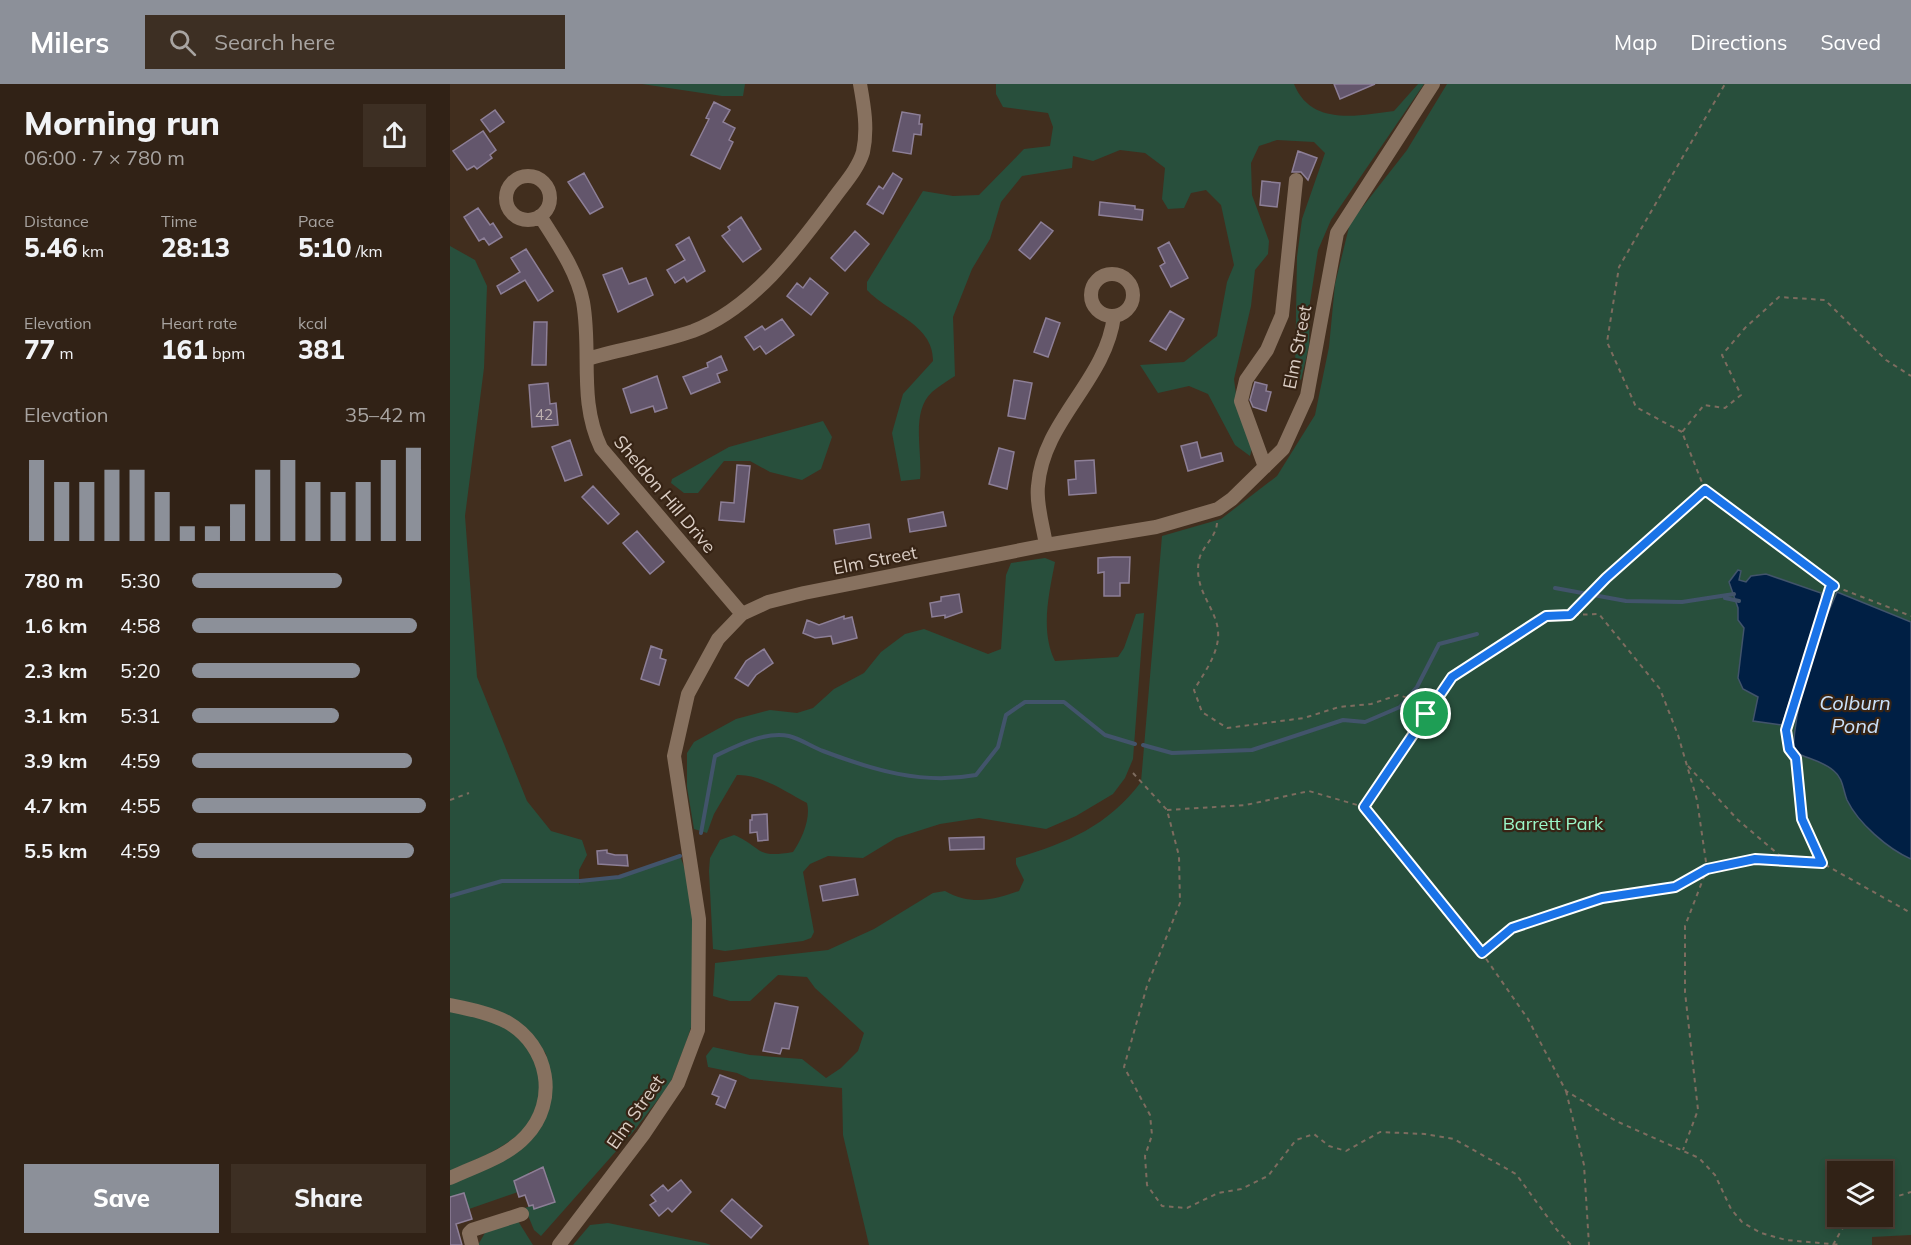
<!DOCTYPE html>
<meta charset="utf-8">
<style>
body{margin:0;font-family:Mulish,sans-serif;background:#3d2f23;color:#f1f3f6;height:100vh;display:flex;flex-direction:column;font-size:22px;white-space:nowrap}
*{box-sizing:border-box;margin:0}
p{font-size:20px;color:#a8a4a1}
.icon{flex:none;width:33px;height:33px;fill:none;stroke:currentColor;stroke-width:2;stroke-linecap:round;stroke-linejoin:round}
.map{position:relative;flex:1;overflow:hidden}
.side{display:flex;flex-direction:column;background:#312216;width:450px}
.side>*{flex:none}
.fabs{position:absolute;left:1377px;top:1077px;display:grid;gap:12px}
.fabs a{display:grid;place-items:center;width:66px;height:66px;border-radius:0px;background:#312216;box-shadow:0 3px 9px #0003,0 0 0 2px #4c3f35;font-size:30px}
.pin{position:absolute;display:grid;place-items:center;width:51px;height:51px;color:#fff;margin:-26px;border:3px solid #fff;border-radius:50%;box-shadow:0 2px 6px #0007}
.round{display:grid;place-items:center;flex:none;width:63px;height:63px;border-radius:0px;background:#3d2f23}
.summary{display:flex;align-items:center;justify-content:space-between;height:102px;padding:0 24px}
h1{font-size:33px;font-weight:800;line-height:45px}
.stats{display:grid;grid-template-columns:repeat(3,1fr);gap:9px;height:102px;padding:6px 24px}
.stats div{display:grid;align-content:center}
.stats b{font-size:26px;font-weight:800}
.stats small{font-size:16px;font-weight:400}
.stats p{font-size:16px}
.chart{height:168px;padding:12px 24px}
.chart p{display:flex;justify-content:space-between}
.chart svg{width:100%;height:108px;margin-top:6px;stroke:#8c9099;stroke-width:6}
.action{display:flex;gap:12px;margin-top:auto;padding:12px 24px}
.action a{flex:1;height:69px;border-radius:0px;background:#8c9099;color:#fff;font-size:24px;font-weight:800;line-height:69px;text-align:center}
.action a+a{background:#3d2f23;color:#f1f3f6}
ul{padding:0 24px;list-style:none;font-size:20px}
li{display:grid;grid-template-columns:96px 72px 1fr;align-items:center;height:45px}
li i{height:15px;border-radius:8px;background:#8c9099}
header{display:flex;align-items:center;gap:36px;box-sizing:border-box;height:84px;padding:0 30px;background:#8c9099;color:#fff}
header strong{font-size:28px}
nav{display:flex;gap:33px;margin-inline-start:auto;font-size:21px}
.search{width:420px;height:54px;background:#3d2f23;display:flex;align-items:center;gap:15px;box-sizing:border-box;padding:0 21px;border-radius:0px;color:#a8a4a1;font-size:22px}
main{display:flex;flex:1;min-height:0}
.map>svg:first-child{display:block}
</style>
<header>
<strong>Milers</strong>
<div class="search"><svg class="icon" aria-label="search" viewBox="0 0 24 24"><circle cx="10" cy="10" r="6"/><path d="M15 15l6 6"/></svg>Search here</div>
<nav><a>Map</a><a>Directions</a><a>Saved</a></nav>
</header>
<main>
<section class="side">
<div class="summary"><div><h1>Morning run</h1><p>06:00 · 7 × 780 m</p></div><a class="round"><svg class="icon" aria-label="share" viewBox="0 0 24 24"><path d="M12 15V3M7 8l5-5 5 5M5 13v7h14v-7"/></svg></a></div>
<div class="stats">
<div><p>Distance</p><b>5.46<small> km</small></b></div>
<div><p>Time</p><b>28:13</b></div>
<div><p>Pace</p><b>5:10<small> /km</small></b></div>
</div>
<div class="stats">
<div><p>Elevation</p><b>77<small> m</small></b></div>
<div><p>Heart rate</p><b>161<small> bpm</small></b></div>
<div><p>kcal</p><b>381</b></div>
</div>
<div class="chart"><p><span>Elevation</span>35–42 m</p>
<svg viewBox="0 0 160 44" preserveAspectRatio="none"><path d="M5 44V11M15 44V20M25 44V20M35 44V15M45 44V15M55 44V24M65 44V38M75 44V38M85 44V29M95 44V15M105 44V11M115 44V20M125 44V24M135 44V20M145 44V11M155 44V6"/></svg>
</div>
<ul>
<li><b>780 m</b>5:30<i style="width:64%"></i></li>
<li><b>1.6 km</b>4:58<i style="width:96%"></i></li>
<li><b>2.3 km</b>5:20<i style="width:72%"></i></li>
<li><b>3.1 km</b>5:31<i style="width:63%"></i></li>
<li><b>3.9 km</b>4:59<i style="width:94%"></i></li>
<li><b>4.7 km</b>4:55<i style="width:100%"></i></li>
<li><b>5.5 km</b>4:59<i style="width:95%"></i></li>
</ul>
<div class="action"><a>Save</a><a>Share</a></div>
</section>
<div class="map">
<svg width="1461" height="1161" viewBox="0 0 1461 1161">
<rect width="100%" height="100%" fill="#412e1e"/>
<path fill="#284f3c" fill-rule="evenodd" d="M 192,0 L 295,0 L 293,12 L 272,12 Z
M 546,0 L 844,0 C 861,42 907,32 944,27 L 968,0 L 974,0 L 881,136 L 868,166 L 860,218 L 859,262 L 851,296 L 845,291 L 847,173 L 852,135 L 875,69 L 864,58 L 827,56 L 809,62 L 801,79 L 802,111 L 819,157 L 818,170 L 805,186 L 801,222 L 784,295 L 788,326 L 803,361 L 800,372 L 785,361 L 758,310 L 739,302 L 708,309 L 690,281 L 734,278 L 767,252 L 777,198 L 784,181 L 771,121 L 756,106 L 741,109 L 734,124 L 718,125 L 712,115 L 715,84 L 695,69 L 670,66 L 643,77 L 623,72 L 622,84 L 572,92 L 551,118 L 540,155 L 522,185 L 503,233 L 505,292 C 497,297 489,302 482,308 C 460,328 473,370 470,395 L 451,397 L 442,349 L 453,310 L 483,277 C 484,240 438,229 417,206 L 417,198 L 473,107 L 503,112 L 529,111 L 574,65 L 600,62 L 603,43 L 598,29 L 553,23 L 546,10 Z
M 997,0 L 1461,0 L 1461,1151 L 1422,1153 L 1422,1161 L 419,1161 L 393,1051 L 392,1004 L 300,995 L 287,989 L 258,983 L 256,972 L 263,963 L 300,971 L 352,975 L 376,994 L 391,984 L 408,967 L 414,949 L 365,904 L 357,893 L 328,891 L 300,917 L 280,917 L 263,912 L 265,879 L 378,866 L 424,845 L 483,809 L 495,807 C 520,821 542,817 569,807 L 574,796 L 566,780 L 566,774 C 617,759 658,742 691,698 L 712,452 L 771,435 L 827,392 L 865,331 L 879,263 L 885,200 L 900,139 L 957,66 ZM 1388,1088 L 1432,1088 L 1432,1132 L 1388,1132 Z
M 0,162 L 25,176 L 37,202 L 34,284 L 15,432 L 27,593 L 77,717 L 101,747 L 132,756 L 137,771 L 129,786 L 129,801 L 130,797 L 169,793 L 230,772 L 237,790 L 243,823 L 243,937 L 236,959 L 220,1000 L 183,1048 L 91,1152 L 84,1146 L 75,1124 L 83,1121 L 84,1125 L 93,1083 L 79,1088 L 83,1099 L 68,1108 L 19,1125 L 14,1109 L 0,1113 L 0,1097 L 68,1065 L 101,1002 L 96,970 L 85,954 L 0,915 Z
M 373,337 L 382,353 L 371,385 L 352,396 L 320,388 L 300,377 L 274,377 L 248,409 L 234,409 L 221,399 L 222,395 L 279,363 Z
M 595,474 L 605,478 C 599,510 590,547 605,577 L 668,573 L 674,564 L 686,530 L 694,529 L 683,675 L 675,694 L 663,710 L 626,732 L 596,745 L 529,734 L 490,740 L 446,754 L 413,774 L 378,772 L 360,780 L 353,788 L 364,848 L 361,854 L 353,857 L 275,867 L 263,865 L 259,787 L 260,774 L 270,756 L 284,751 C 313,763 304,775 343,768 C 352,755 361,734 357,719 C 336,708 311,690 287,691 L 264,730 L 257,749 L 244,745 L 237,703 L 237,669 L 244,658 L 286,635 L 320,626 L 347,629 L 363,624 L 384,605 L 414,589 L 431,568 L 455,550 L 474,545 L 538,570 L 551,565 L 556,491 L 561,479 Z
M 0,927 C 19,932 46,934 61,946 C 88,968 104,1017 76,1044 C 54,1065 27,1075 0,1087 Z
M 68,1137 L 83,1161 L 28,1161 L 36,1147 Z
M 158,1139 L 255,1159 L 261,1161 L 123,1161 L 140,1141 Z"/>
<path fill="#001f44" stroke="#42546b" stroke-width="1.5" d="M 1288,486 L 1291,487 L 1289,496 L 1296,498 L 1301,492 L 1316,490 L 1371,509 L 1372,517 L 1332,641 L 1303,637 L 1308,613 L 1293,605 L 1288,594 L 1294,544 L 1288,536 L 1288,524 L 1279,498 Z
M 1387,508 L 1461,538 L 1461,775 C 1438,765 1408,739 1397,716 C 1393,706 1393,694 1384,687 C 1372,676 1356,675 1343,667 C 1346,613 1365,557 1387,508 Z"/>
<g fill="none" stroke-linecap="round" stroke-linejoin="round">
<path stroke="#42546b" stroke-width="4" d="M 1105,504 L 1176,517 L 1232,518 L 1284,510
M 1275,514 L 1289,517
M 693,661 L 722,669 L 802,666 L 893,636 L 915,638 L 950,623 L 967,603 L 989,560 L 1027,550
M 251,749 L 265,672 C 286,662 315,647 339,652 C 351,655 362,663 373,667 C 423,686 472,701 526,691 L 548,663 L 556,631 L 575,618 L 614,618 L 655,651 L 685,660
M 0,812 L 52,797 L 130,797 L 169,793 L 230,772"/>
</g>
<path fill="#63566c" stroke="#8d7f97" stroke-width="1.5" d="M 884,0 L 925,0 L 890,15 Z
M 264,18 L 280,26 L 273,38 L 285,44 L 279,56 L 283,58 L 270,85 L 241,71 L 259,35 L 256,34 Z
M 45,26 L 54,38 L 40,48 L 31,36 Z
M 452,28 L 470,31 L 469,40 L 472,40 L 471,51 L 464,50 L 461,70 L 443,67 Z
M 33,47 L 46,66 L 40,71 L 42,74 L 27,85 L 24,82 L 17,86 L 3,67 Z
M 848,67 L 867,74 L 858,96 L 851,88 L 842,88 Z
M 134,89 L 153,123 L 140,130 L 118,98 Z
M 443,89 L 452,95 L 433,130 L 417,120 L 429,102 L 433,105 Z
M 812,97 L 830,99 L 827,123 L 810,121 Z
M 650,118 L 685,122 L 685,125 L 693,126 L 692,136 L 649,131 Z
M 28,124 L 40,141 L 43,139 L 52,153 L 39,161 L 34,154 L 29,157 L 14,133 Z
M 291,133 L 311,165 L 293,178 L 272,152 L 280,146 L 278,143 Z
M 591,138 L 603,147 L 580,175 L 569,166 Z
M 405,147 L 419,160 L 395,187 L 381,174 Z
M 239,153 L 255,187 L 237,198 L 234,193 L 225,199 L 217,186 L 235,176 L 226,161 Z
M 719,158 L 738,194 L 721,203 L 710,182 L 715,179 L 708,164 Z
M 76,165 L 103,207 L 88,217 L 75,196 L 51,210 L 47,202 L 70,188 L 61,174 Z
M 172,184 L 179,200 L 196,194 L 203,211 L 168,228 L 153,191 Z
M 360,194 L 378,209 L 361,231 L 337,212 L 347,199 L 353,204 Z
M 720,227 L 734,235 L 716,266 L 700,257 Z
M 596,234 L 610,239 L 598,273 L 584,268 Z
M 332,235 L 344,251 L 316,270 L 310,262 L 304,266 L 295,253 L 312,242 L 315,246 Z
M 84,238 L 97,238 L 96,281 L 82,281 Z
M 271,272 L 277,286 L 267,290 L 270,298 L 241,310 L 233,293 L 258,283 L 257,279 Z
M 207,292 L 217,324 L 205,328 L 203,322 L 181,329 L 173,305 Z
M 564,296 L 582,299 L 575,335 L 558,332 Z
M 805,298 L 817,301 L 816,307 L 821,308 L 816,327 L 803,323 L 800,316 Z
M 98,299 L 100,320 L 106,319 L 108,341 L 82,343 L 79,301 Z
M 120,356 L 132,391 L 115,397 L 102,363 Z
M 747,358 L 751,374 L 771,369 L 773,377 L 738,387 L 731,362 Z
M 549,364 L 564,368 L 557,405 L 539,400 Z
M 644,376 L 646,409 L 619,411 L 618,396 L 626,395 L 625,377 Z
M 287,381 L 300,382 L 294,438 L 269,436 L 271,418 L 284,419 Z
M 143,402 L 169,430 L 158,440 L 132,413 Z
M 493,428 L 496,442 L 460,448 L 458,435 Z
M 419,440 L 421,454 L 386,460 L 384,446 Z
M 187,447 L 214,478 L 200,490 L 173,459 Z
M 663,473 L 680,473 L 679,499 L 670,499 L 670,512 L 654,512 L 654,488 L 648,489 L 648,474 Z
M 509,510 L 512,528 L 495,534 L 495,531 L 482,533 L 480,519 L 491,517 L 491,513 Z
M 394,532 L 394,535 L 402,533 L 407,554 L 383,560 L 381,552 L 365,554 L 353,549 L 357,536 L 369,541 Z
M 201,562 L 212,566 L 210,574 L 216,576 L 209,601 L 191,595 Z
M 314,565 L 323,579 L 306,591 L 298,602 L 285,594 L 296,577 Z
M 317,730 L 318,756 L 308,757 L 307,748 L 300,749 L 300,736 L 302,736 L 302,731 Z
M 534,753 L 534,765 L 500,766 L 499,754 Z
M 157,766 L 157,769 L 165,771 L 177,771 L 178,782 L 148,780 L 147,767 Z
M 405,795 L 408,811 L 373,817 L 370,802 Z
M 325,919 L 348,923 L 339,965 L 332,964 L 330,970 L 313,967 Z
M 270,991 L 286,997 L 275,1024 L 266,1020 L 269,1013 L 262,1010 Z
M 93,1083 L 105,1118 L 84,1125 L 83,1121 L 79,1122 L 75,1111 L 69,1113 L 64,1097 Z
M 231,1096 L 241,1108 L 222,1128 L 218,1124 L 209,1132 L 200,1121 L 206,1117 L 201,1111 L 213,1101 L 218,1107 Z
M 14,1109 L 22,1135 L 6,1140 L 12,1161 L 0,1161 L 0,1113 Z
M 282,1115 L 312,1142 L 301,1154 L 271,1127 Z"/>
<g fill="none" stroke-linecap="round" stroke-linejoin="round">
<path stroke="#7d6c5f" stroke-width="2" stroke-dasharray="4.5 4.5" stroke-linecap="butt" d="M 1232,348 L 1186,323 L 1157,258 L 1169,183 L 1275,0
M 1255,406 L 1232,348 L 1254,321 L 1275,324 L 1291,311 L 1272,271 L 1295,244 L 1329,213 L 1375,216 L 1436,276 L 1461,292
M 1255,406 L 1384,502 L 1461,532
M 767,439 C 766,454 752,462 749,476 C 743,506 766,523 768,547 C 770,568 754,589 744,606 L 752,628 L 777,644 L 854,634 L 889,623 L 921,620 L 948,611 L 965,616 L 976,630 L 1002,593 L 1096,532 L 1149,530 L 1210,605 L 1228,651 L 1247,716 L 1257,785 L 1235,842 L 1235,908 L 1248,1026 L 1233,1066
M 1384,502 L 1380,504 L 1336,646 L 1339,665 L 1346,674 L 1352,735 L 1372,779 L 1461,829
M 1121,530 L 1156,493 L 1255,406
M 975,630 L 914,723 L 1032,869 L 1078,935 L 1116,1007 L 1166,1037 L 1249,1074 L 1265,1091 L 1281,1125 L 1292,1138 L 1311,1149 L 1336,1156 L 1392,1161
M 1238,682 L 1288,736 L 1335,776
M 683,689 L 717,726 L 729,772 L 730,819 L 697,902 L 674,983 L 700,1031 L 702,1051 L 695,1072 L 697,1101 L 712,1122 L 737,1124 L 768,1109 L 791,1105 L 818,1092 L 846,1056 L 864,1050 L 879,1062 L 896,1067 L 930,1048 L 975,1050 L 1004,1055 L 1066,1090 L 1107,1146 L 1121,1161
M 0,716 L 19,709
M 717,726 L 796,721 L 859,707 L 914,723
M 1032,869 L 1062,844 L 1152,814 L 1225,803 L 1257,785 L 1305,775 L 1371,779
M 1116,1007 L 1134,1081 L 1139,1161
M 1432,1117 L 1461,1108
M 1383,1161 L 1392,1145 L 1405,1132"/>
<path stroke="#87715f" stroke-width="14" d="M56 114a22 22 0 1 1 44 0a22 22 0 1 1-44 0Z
M 90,132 C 107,159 127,187 133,218 C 142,269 128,315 151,364 L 292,530
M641 211a21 21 0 1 1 42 0a21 21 0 1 1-42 0Z
M 137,275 C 171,265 209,259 243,247 C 303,224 347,164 384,114 C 394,100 408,85 413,68 C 418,45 414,22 410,0
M 815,383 L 791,317 L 796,296 L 817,266 L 832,231 L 846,96
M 596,461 C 593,442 586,420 588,402 C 593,336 656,297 664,232
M 0,921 C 19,925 40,929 57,938 C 99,962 109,1017 76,1052 C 57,1073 25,1082 0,1094
M 22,1161 L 19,1149 L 22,1146 L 72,1130
M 109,1161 L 193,1051 L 228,999 L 248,946 L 249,835 L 224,672 L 238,610 L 268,555 L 292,530 L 318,518 L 354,509 L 596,461 L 706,443 L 768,425 L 782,415 L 833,365 L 857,312 L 887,149 L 983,0"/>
</g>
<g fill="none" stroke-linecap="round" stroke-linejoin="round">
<g stroke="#fff" stroke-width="12">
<path id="route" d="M 1255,406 L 1384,502 L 1380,504 L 1336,646 L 1339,665 L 1346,674 L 1352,735 L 1372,779 L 1305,775 L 1257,785 L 1225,803 L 1152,814 L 1062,844 L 1032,869 L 914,723 L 1002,593 L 1096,532 L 1120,531 L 1156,494 Z"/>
</g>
<use href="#route" stroke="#1a73e8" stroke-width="8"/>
</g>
<g text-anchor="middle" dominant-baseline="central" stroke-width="4.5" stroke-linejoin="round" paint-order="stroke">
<g font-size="15" fill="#bdb0af">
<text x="94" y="330">42</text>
</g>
<g font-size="18" fill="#dbcec5" stroke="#372415">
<text transform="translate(847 263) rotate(-79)">Elm Street</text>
<text transform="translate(215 410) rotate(50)">Sheldon Hill Drive</text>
<text transform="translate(425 476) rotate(-11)">Elm Street</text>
<text transform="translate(185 1028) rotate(-55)">Elm Street</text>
</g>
<g font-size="18" fill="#9bf7c9" stroke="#372415">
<text x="1103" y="739">Barrett Park</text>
</g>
<g font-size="20" font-style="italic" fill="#cce3fd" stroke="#372415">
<text x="1405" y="618">Colburn<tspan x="1405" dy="23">Pond</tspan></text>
</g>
</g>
</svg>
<div class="fabs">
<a><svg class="icon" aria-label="layers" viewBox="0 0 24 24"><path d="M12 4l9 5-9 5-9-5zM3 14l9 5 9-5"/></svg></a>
</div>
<div class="pin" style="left:976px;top:630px;background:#1e9e55"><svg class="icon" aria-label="arrive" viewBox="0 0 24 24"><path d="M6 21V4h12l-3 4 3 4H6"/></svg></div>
</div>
</main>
